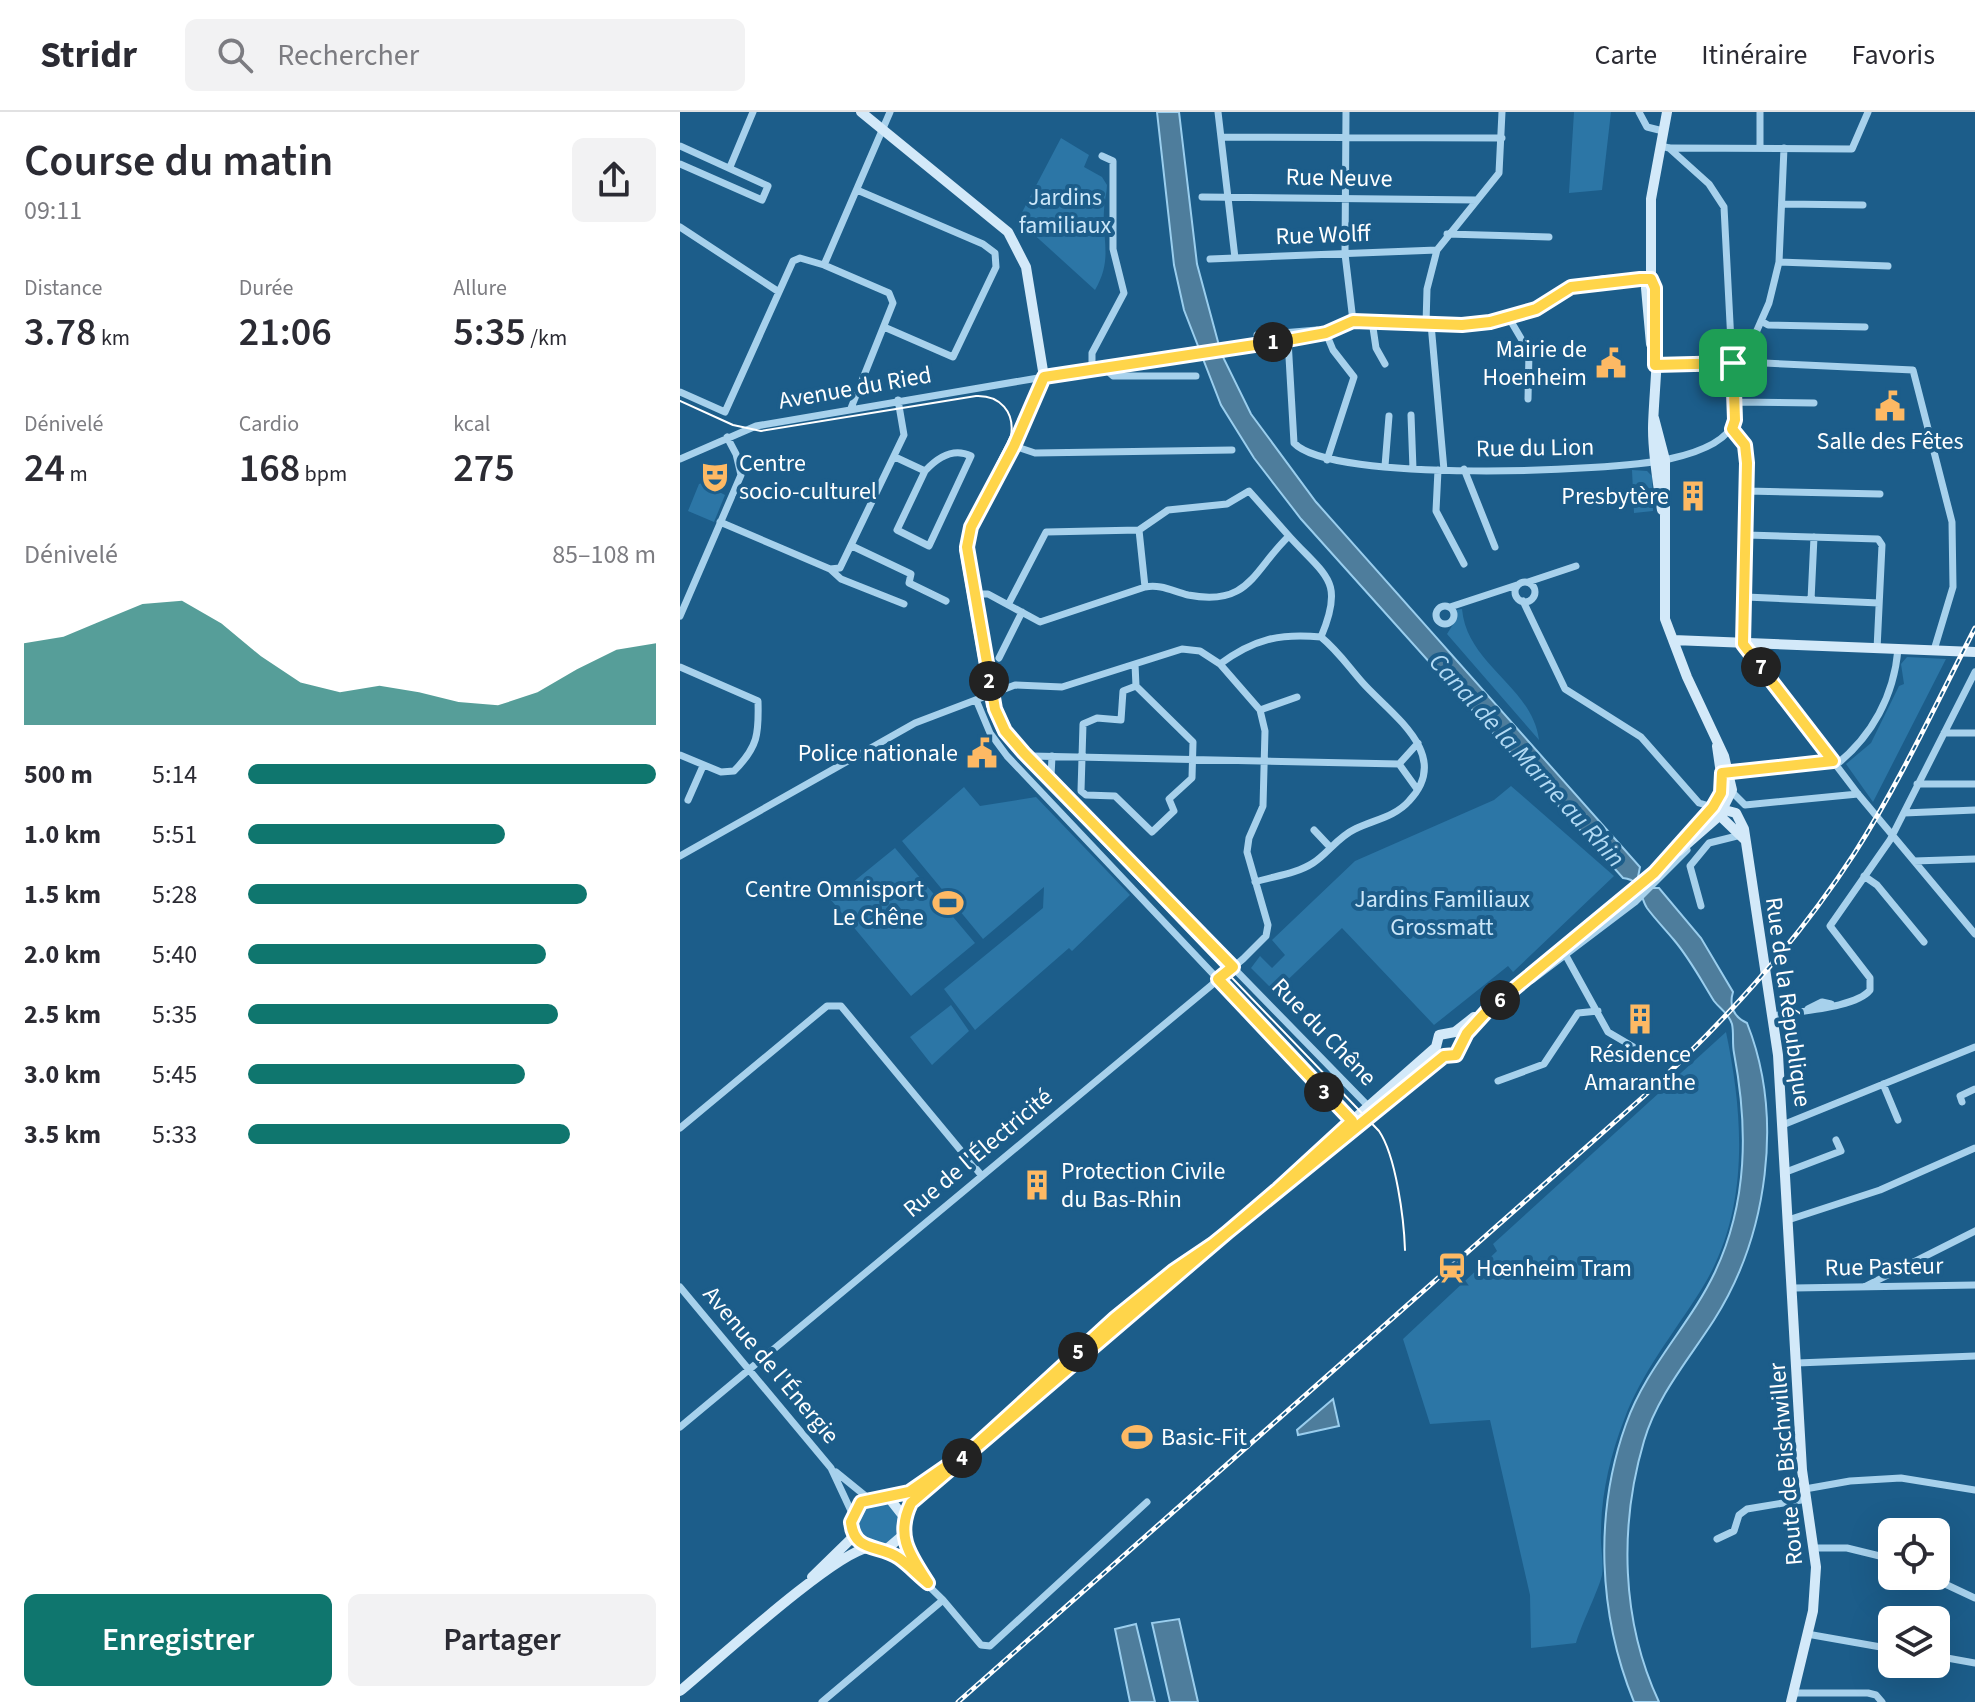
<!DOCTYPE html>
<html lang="fr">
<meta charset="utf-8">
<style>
body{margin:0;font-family:"Source Sans 3",sans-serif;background:#f2f2f3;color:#2b2b33;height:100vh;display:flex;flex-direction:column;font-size:30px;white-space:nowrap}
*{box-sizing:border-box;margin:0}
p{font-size:26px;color:#7c7c81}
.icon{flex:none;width:44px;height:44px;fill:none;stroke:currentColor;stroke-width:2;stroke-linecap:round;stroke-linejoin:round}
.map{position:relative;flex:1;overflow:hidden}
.panel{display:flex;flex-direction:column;background:#fff;width:680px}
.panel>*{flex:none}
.controls{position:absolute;left:1198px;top:1406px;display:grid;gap:16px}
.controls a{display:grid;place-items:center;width:72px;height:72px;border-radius:12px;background:#fff;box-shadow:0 8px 32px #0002;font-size:40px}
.pin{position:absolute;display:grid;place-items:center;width:68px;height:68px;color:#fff;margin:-34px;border-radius:16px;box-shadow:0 4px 12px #0006}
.km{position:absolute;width:40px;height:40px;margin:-20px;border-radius:50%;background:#222;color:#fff;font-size:22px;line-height:40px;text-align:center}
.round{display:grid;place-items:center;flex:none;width:84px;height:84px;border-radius:12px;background:#f2f2f3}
.headline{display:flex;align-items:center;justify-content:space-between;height:136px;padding:0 24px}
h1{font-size:44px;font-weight:600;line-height:60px}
.metrics{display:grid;grid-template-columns:repeat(3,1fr);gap:12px;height:136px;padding:8px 24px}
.metrics div{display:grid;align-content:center}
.metrics b{font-size:40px;font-weight:600}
.metrics small{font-size:22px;font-weight:400}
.metrics p{font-size:22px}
.chart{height:224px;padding:16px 24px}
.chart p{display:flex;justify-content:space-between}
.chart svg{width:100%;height:144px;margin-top:8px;fill:#0f766e;opacity:.7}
.action{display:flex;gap:16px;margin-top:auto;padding:16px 24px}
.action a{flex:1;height:92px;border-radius:12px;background:#0f766e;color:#fff;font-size:32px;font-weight:600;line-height:92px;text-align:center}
.action a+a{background:#f2f2f3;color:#2b2b33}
ul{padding:0 24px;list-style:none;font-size:26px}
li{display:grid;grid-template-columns:128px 96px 1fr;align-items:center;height:60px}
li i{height:20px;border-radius:10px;background:#0f766e}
header{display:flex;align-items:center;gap:48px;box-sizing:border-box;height:112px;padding:0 40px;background:#fff;border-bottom:2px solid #e1e1e2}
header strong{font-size:38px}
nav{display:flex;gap:44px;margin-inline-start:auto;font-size:28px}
.search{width:560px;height:72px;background:#f2f2f3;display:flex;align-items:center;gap:20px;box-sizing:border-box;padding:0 28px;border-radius:12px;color:#7c7c81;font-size:30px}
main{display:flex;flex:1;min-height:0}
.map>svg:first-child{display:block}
</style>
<header>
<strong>Stridr</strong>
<div class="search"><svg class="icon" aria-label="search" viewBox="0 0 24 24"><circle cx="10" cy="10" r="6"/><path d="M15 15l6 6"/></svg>Rechercher</div>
<nav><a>Carte</a><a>Itinéraire</a><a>Favoris</a></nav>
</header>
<main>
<section class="panel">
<div class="headline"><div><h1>Course du matin</h1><p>09:11</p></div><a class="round"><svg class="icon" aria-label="share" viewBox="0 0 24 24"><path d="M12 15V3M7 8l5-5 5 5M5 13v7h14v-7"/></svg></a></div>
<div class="metrics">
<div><p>Distance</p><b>3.78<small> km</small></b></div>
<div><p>Durée</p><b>21:06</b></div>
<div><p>Allure</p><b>5:35<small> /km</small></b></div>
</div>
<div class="metrics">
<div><p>Dénivelé</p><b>24<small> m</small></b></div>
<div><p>Cardio</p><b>168<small> bpm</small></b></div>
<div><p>kcal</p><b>275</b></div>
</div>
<div class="chart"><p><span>Dénivelé</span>85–108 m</p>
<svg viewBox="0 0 160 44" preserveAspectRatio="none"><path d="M0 44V19L10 17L20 12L30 7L40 6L50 13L60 23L70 31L80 34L90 32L100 34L110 37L120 38L130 34L140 27L150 21L160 19V44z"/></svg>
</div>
<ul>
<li><b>500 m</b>5:14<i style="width:100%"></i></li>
<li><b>1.0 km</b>5:51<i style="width:63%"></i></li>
<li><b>1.5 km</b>5:28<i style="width:83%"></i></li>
<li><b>2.0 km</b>5:40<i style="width:73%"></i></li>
<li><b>2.5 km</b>5:35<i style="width:76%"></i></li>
<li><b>3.0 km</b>5:45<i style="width:68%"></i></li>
<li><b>3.5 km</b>5:33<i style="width:79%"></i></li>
</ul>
<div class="action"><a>Enregistrer</a><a>Partager</a></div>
</section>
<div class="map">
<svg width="1295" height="1590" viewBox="0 0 1295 1590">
<rect width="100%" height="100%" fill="#1c5d8a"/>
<path fill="#2c76a6" d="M 894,0 L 931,0 L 922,78 L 889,81 Z
M 381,26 L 409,43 L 404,55 L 422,65 L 427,73 C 427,81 424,89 424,98 C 422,129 433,147 415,178 L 338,108 Z
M 952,358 L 967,359 L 972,364 L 973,399 L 954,401 Z
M 22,371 L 45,383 L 34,410 L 8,399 L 19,372 Z
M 782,497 C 787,553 852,574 859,628 L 767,522 L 777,506 L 776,498 Z
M 1227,545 L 1266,547 L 1193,690 L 1166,652 L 1191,631 L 1219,574 L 1224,572 L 1221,552 Z
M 831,674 L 934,764 L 833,860 L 828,854 L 754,913 L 662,816 L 595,880 L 571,856 L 580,844 L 592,856 L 605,843 L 592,828 L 675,749 L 814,688 Z
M 284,675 L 300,694 L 356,685 L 450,783 L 392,839 L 389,836 L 295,918 L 264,877 L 363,796 L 364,775 L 303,827 L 222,729 Z
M 215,736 L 295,831 L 231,884 L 151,788 Z
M 271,893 L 289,919 L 252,953 L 230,925 Z
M 1046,920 C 1064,1006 1070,1100 1021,1178 C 994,1221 961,1261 944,1308 C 930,1344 921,1383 921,1421 C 920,1434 924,1450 922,1463 C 919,1477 901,1513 896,1531 L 851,1536 L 850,1483 L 810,1308 L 750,1312 L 723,1227 L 817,1139 L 813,1132 Z
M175 1412a22 22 0 1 1 44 0a22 22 0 1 1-44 0Z"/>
<path fill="#4e7d9c" stroke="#9aceee" stroke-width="2" d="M 477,0 L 499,0 L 517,152 L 541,241 L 571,302 L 636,390 L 960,755 L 958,765 L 970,776 L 979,776 L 1021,826 L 1053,880 C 1049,893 1053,905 1067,911 C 1104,1004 1088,1123 1034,1208 C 1009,1247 977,1284 964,1329 C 939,1414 941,1509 979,1590 L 954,1590 C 918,1502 914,1401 946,1312 C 966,1255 1010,1213 1035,1160 C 1068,1090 1068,1015 1054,941 C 1052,931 1054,921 1052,912 C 1048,900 1040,897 1034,889 C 1021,868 1010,847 994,828 C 985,817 975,807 967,796 C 959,784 963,768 943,766 L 621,407 L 574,346 L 541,293 L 504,198 L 494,153 Z
M 653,1287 L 659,1314 L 618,1323 L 617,1318 Z
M 499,1507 L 518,1590 L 490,1590 L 472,1511 Z
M 456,1512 L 475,1590 L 450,1590 L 435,1517 Z"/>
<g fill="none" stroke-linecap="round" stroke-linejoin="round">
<path stroke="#a7d1ec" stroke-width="7" d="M 538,0 L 555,146
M 666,0 L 665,142 L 673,209
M 959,0 L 967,15 L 983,19
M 1080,0 L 1080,35
M 541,25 L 822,26
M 0,34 L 88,74 L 82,88 L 0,52
M 990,36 L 1172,37 L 1188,0
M 50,55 L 73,0
M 177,78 L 303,132 L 315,141 L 316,155 L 273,245 L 204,215
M 522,85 L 797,88
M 1104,92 L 1183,93
M 0,115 L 99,180
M 767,122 L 869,125
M 530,147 L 757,138
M 1099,150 L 1208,154
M 144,153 L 209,181 L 213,191 L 171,296
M 829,206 L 849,240 L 848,287
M 692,209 L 696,236 L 705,252
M 1081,209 L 1088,213 L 1185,215
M 746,212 L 747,177 L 757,138 L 819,61 L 822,0
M 751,212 L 764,358
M 577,223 L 637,218 L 646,221 L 653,238 L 674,265 L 647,348
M 608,228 L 614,331 C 651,371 931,360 989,347 C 1012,342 1047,332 1055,308 L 1044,95 L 1029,72 L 989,36 L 981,34
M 1063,250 L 1089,191 L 1099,150 L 1104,36
M 975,253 L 1063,250 L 1233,258 L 1272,410 L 1273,475 L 1254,538
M 424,256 L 433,264 L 516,264
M 412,258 L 412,241 L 444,181 L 433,137 L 433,49 L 422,44
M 364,265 L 334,334 L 291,415 L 287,435 L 315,597 L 325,619 L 344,641 L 690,996
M 0,280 L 45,300 L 113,149 L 120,146 L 144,153 L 210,0
M 1054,290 L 1134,291
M 731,303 L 733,357
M 1052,317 L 1065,333 L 1067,351 L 1063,532
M 334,334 L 355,341 L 552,338
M 215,345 L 245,359 C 257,346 273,335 291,344 L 249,434 L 217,418 L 245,359
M 0,347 L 76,314 L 364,265
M 705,354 L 709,304
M 784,357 L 815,435
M 758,358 L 756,399 L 784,452
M 1067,379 L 1200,382
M 40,410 L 150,457 L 160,456 L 224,323 L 218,288
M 1067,423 L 1198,427 L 1202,433 L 1197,537
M 609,424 L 569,379 L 547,392 L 488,398 L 459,418 L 465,475 C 481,472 492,479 508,483 C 570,495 573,458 609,424 C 646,465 665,468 641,525
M 172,434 L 231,462 L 229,471 L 266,489
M 150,457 L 161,467 L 224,492
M 848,470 L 896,454
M835 480a10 10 0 1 1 20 0a10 10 0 1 1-20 0Z
M 292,482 L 308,482 L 360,510 L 465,475
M 1066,485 L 1199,491
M 1131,488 L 1134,425
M 843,489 L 885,577 L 961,625 L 1019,691 L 1033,695
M 328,493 L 366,420 L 459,418
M756 503a9 9 0 1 1 18 0a9 9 0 1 1-18 0Z
M 770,495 L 837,473
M 0,504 L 61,363 L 56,342 L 47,325
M 1064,532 L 1178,682 L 1295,822
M 319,546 L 342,500
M 455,552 L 456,574 L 513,630 L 512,666 L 489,687 L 494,699 L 472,720 L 435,684 L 406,683 L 401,679 L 403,612 L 417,606 L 441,608 L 443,579 L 456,574
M 540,552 C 574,527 600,521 641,525 C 658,539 668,554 682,570 C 709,601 774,642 729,689 C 715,705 693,708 675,717 C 658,725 648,741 633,751 C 616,762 594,764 575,770
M 0,555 L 78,589 C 79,622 78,635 54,659 L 41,660 L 0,643
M 297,590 L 310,621 L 327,644 L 673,1010
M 580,598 L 617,585
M 1264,621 L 1295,621
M 351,644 L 719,652 L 737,677
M 719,652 L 738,631
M 1156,653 C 1192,624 1214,584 1218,537
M 1044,661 L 1153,649
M 371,665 L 372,644
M 1237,672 L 1295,672
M 1052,680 L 1065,693 L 1178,682
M 8,688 L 23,654
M 1224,701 L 1295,698
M 634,718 L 650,735
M 0,744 L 235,611 L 335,573 L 382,575 L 502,537 L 520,539 L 540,552 L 580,598 L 585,619 L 583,694 L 569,726 L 567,740 L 588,813 L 586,824 L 563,847 L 0,1315
M 1234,749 L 1295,747
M 1184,764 L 1197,773 L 1244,830
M 1021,794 L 1010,754 L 1029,731 L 1061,723
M 885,842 L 928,920 L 962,940
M 852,868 L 955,790 L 1007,738
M 1128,897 L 1142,890 L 1151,892
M 1093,904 C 1116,899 1176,896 1190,878 L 1190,866 L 1150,814 L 1210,728 L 1295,560
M 818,969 L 864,952 L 898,901 L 918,899
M 1203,972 L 1218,1008
M 1282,990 L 1280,984 L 1295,977
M 1105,1012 L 1295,935
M 0,1016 L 147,894 L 161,894 L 302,1064
M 1106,1060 L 1161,1039 L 1156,1028
M 1108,1108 L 1200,1078 L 1295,1036
M 1186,1174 L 1295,1119
M 0,1175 L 151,1356 L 172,1401
M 1114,1176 L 1295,1173
M 1117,1251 L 1295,1244
M 156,1360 L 188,1386
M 1125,1377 L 1170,1369 L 1221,1366 L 1295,1378
M 222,1424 L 243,1463
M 1037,1427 L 1054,1419 L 1059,1403 L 1067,1397 L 1127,1387
M 1134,1436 L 1167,1436 L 1212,1447
M 1248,1464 L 1295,1486
M 263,1488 L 301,1533 L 310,1534 L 467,1390
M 1127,1522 L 1212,1537
M 1256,1544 L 1295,1551
M 1114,1581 L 1188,1581 L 1196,1583 L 1202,1590
M 142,1590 L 263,1488 L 221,1447 L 203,1438"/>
<path stroke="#d3e9f9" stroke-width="10" d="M 181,0 L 328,120 L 346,155 L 364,265 L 608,228 L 646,221 L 673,209 L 782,213 L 810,210 L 856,197 L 891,175 L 925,168 L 971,167
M 971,232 L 966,176 L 971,167
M 974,306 L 985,348 L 985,507 L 1007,565 L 1044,644 L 1052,678 L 1039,704 L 999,739
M 982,398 C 978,373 973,343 973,317 C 973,285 985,191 971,167 L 971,87 L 987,0
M 993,528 L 1295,540
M 1033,695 L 1056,701 L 1064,717 L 1098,943 L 1122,1358 L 1136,1455 L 1133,1499 L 1111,1590
M 1036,700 L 1064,727
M 623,1052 L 756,935 L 759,923 L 775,920 L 794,905
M 391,1246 L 439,1203
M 209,1386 L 224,1405 L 222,1424 L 208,1436 C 182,1443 164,1420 176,1396 L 188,1386 L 225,1382 L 262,1357
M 224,1405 L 231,1391 L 369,1270 L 764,944 L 778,940 L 787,921 L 807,899 L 970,764 L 1033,695 L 1041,681 L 1042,669 L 1037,634
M 132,1465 L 174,1424
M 0,1579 C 33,1552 155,1440 188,1436"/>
<path stroke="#fff" stroke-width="2" d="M 0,289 L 53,313 L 81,319 L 296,284 C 320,283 335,300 331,324 L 285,416 L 280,438 L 307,594 L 318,619 L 342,647 L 699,1019 C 716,1044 724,1107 725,1138"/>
<g stroke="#fff" stroke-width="5">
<path id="rail" d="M 278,1590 L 963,985 C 1043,911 1115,833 1174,742 C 1220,670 1256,592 1295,516"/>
</g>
<use href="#rail" stroke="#1c5d8a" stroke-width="2" stroke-dasharray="6" stroke-linecap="butt"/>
</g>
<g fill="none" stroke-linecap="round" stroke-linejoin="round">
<g stroke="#fff" stroke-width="16">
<path id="route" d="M 1053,251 L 975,253 L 975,176 L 971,167 L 960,167 L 891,175 L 856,197 L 810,210 L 782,213 L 673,209 L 646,221 L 608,228 L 364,265 L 334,334 L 291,415 L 287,435 L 315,597 L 325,619 L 344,641 L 553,855 L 538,867 L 672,1009 L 598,1077 L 231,1391 C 215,1424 230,1443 248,1471 C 238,1463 229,1453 219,1446 C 199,1432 174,1441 171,1410 L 181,1390 L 229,1380 L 294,1335 L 435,1206 L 493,1159 L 533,1132 L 764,944 L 776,943 L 787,921 L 807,899 L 974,761 L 1033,695 L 1041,681 L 1042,661 L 1153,649 L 1063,532 L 1067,351 L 1065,333 L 1052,317 L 1055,308 L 1053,251"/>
</g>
<use href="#route" stroke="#ffd54a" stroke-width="10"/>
</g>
<defs>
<g id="civic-bare" transform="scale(2.4)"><path d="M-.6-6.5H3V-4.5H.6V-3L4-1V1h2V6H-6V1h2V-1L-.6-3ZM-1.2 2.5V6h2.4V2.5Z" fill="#fdb964" stroke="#1c5d8a" stroke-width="2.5" paint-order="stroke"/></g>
<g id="theatre-bare" transform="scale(2.4)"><path d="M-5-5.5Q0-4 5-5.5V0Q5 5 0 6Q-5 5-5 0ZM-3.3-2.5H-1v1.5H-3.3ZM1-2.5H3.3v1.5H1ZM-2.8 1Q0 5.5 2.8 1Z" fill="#fdb964" stroke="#1c5d8a" stroke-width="2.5" paint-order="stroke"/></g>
<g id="building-bare" transform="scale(2.4)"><path d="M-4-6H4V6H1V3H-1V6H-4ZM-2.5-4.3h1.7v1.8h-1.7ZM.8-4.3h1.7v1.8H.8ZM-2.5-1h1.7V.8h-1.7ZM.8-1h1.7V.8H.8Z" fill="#fdb964" stroke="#1c5d8a" stroke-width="2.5" paint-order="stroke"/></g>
<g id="stadium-bare" transform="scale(2.4)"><path d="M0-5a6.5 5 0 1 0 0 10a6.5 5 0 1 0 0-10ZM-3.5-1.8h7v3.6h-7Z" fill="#fdb964" stroke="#1c5d8a" stroke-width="2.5" paint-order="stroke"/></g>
<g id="station-bare" transform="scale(2.4)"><path d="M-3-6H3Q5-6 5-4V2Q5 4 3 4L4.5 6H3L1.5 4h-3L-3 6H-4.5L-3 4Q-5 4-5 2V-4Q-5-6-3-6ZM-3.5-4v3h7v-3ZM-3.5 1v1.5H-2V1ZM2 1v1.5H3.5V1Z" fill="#fdb964" stroke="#1c5d8a" stroke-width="2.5" paint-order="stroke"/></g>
</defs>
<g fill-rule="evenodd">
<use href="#civic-bare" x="931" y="251"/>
<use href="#civic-bare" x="1210" y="294"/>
<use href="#theatre-bare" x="35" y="365"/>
<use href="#building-bare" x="1013" y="384"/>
<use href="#civic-bare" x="302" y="641"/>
<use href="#stadium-bare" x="268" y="791"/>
<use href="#building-bare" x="960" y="907"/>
<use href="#building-bare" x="357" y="1073"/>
<use href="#station-bare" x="772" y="1156"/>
<use href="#stadium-bare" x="457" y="1325"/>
</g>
<g text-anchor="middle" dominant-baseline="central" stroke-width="8" stroke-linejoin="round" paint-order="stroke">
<g font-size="24" fill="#fff" stroke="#1c5d8a">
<text transform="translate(659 66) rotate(1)">Rue Neuve</text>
<text transform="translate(643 123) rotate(-2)">Rue Wolff</text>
<text transform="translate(175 276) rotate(-10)">Avenue du Ried</text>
<text transform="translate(855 336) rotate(-1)">Rue du Lion</text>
<text transform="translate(1108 890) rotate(82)">Rue de la République</text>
<text transform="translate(644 920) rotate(46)">Rue du Chêne</text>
<text transform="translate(298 1041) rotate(-40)">Rue de l'Électricité</text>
<text transform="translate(1204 1155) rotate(-1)">Rue Pasteur</text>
<text transform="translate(91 1253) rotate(50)">Avenue de l'Énergie</text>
<text transform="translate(1106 1352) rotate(-95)">Route de Bischwiller</text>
</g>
<g font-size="24" fill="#cce7f9" stroke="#1c5d8a">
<text x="385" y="85">Jardins<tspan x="385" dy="28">familiaux</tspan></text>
<text x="762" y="787">Jardins Familiaux<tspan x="762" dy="28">Grossmatt</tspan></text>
</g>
<g font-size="24" fill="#fff" stroke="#1c5d8a" text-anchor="end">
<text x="907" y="237">Mairie de<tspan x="907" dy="28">Hoenheim</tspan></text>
<text x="1210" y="329" text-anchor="middle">Salle des Fêtes</text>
<text x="59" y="351" text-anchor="start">Centre<tspan x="59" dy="28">socio-culturel</tspan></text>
<text x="989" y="384">Presbytère</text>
<text x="278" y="641">Police nationale</text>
<text x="244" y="777">Centre Omnisport<tspan x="244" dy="28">Le Chêne</tspan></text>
<text x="960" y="942" text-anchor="middle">Résidence<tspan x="960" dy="28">Amaranthe</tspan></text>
<text x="381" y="1059" text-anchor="start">Protection Civile<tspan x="381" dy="28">du Bas-Rhin</tspan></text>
<text x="796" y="1156" text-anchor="start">Hœnheim Tram</text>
<text x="481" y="1325" text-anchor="start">Basic-Fit</text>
</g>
<g font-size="26" font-style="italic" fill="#b2daf4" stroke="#1c5d8a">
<text transform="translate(847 648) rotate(48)">Canal de la Marne au Rhin</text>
</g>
</g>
</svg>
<div class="controls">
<a><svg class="icon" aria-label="locate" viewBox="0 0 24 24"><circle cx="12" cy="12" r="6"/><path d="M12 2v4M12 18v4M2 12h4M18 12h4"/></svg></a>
<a><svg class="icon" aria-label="layers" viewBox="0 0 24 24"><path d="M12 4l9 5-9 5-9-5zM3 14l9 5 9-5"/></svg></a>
</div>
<div class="pin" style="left:1053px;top:251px;background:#1e9e55"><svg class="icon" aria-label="arrive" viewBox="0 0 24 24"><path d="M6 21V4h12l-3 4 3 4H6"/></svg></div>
<b class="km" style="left:593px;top:230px">1</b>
<b class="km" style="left:309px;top:569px">2</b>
<b class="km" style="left:644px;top:980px">3</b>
<b class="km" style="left:282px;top:1346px">4</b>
<b class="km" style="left:398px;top:1240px">5</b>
<b class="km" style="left:820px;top:888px">6</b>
<b class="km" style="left:1081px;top:555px">7</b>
</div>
</main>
